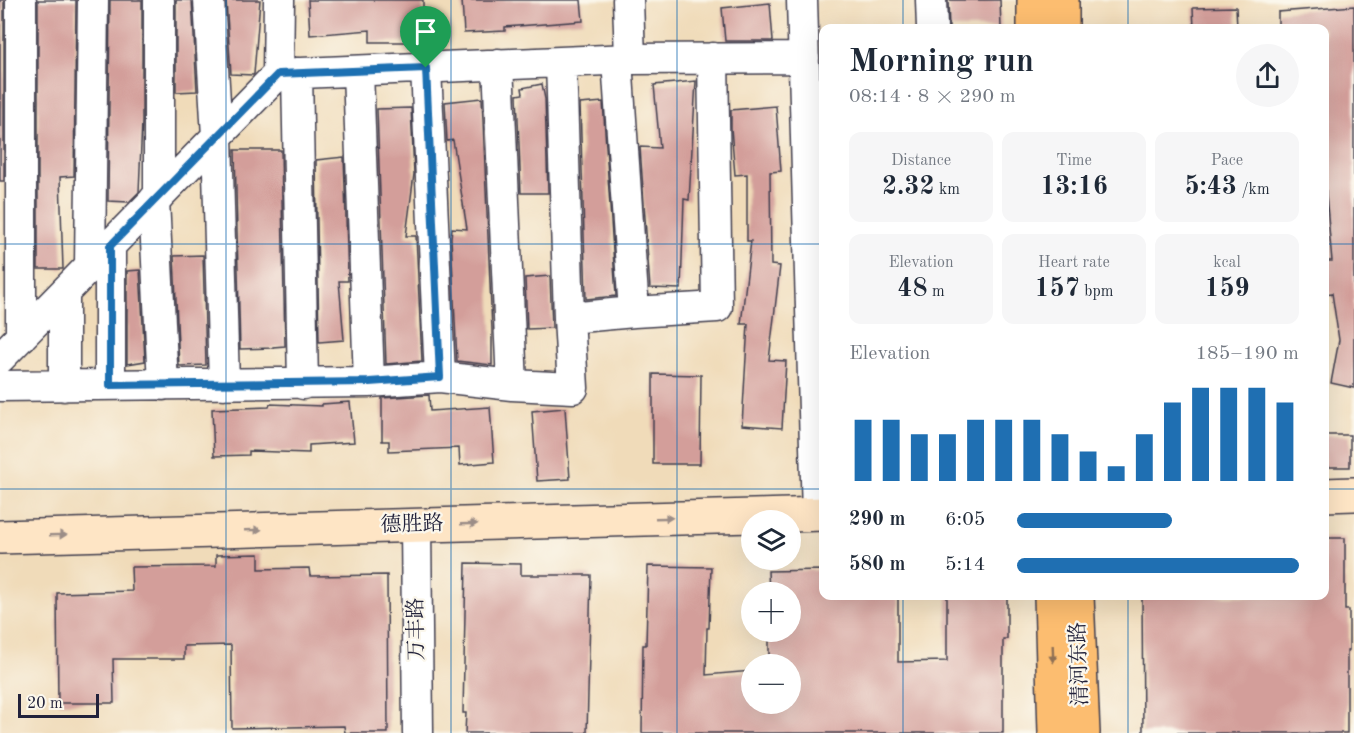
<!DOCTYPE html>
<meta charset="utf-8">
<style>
body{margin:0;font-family:"Old Standard TT","Noto Serif SC",serif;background:#f6f6f7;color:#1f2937;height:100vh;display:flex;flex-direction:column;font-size:22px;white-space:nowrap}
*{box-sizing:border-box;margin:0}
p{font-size:20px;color:#747a83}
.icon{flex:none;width:33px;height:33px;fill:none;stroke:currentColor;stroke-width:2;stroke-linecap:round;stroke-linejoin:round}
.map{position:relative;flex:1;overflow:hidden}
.drawer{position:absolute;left:819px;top:24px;width:510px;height:576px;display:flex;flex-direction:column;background:#fff;border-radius:12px;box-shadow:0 6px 24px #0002}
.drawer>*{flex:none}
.controls{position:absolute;left:741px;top:510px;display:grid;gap:12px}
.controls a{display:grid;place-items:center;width:60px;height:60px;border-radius:50%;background:#fff;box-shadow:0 6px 24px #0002;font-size:30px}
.scale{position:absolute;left:18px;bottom:15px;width:81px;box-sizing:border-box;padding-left:6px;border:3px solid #22223b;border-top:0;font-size:16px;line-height:21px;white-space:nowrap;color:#22223b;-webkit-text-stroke:4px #fbf7ec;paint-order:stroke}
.pin{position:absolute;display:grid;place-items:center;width:51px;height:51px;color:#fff;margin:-62px -26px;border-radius:50% 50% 50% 0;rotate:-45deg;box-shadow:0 0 6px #0007}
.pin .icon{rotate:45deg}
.round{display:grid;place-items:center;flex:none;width:63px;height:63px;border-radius:32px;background:#f6f6f7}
.headline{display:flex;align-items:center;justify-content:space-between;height:102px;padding:0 30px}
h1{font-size:33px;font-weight:700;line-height:45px}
.stats{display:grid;grid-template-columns:repeat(3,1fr);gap:9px;height:102px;padding:6px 30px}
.stats div{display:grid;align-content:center;border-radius:12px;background:#f6f6f7;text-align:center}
.stats b{font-size:26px;font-weight:700}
.stats small{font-size:16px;font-weight:400}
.stats p{font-size:16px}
.chart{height:168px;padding:12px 30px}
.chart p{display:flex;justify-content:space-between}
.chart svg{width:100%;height:108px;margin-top:6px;stroke:#1f6fb2;stroke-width:6}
ul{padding:0 30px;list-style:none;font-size:20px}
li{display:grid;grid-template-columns:96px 72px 1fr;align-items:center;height:45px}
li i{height:15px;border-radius:8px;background:#1f6fb2}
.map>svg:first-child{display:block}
</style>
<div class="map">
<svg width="1354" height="733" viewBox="0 0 1354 733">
<rect width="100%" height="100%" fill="#fbf7ec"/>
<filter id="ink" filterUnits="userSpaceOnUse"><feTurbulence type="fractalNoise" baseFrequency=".0167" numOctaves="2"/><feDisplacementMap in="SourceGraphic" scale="12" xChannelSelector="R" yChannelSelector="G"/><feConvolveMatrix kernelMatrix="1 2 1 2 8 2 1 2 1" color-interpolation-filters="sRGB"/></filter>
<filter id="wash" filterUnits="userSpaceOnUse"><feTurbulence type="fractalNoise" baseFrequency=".008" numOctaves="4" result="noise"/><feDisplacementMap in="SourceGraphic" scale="24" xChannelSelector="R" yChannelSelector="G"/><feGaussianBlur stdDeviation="1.35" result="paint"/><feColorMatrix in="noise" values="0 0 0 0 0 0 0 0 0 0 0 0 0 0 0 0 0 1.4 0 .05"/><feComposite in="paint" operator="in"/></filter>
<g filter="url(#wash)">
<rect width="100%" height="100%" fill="#f0dbb9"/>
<g id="blocks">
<path fill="#d39e9a" d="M 0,0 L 4,0 L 4,181 L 0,181 Z
M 38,0 L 76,0 L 74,176 L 60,177 L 63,269 L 38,269 Z
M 110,0 L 142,0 L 142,121 L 139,192 L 129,202 L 108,201 Z
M 176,0 L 192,0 L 197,91 L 176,92 Z
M 226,0 L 260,0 L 254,74 L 253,75 L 231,74 Z
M 308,0 L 423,0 L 423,42 L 370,42 L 370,30 L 310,35 Z
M 462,0 L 581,0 L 583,21 L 505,27 L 505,31 L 464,33 Z
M 948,0 L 1000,0 L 1001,28 L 949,28 Z
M 770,3 L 773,41 L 725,41 L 722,8 Z
M 1354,6 L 1354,388 L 1331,383 L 1339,340 L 1332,293 L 1324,294 L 1324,261 L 1332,261 L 1326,194 L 1324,28 L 1278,28 L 1278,12 Z
M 1236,7 L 1237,28 L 1194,28 L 1193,8 Z
M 696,81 L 689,200 L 684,199 L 681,289 L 650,288 L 640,147 L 660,148 L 654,85 Z
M 542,84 L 545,99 L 548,193 L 521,193 L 517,95 L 523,94 L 522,88 Z
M 482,98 L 492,330 L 492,365 L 457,361 L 451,238 L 452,228 L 467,229 L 453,140 L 447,141 L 445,102 Z
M 603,102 L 616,296 L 586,299 L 580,104 Z
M 776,106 L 781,171 L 770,172 L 771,265 L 780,266 L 769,360 L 786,361 L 782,428 L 742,425 L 748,324 L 741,324 L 751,241 L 747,241 L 747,174 L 735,175 L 731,128 L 731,110 Z
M 411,108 L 414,174 L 406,236 L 416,236 L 422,361 L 386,364 L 377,109 Z
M 235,150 L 281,150 L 285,346 L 273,347 L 273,348 L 240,349 Z
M 344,157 L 348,281 L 339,281 L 344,340 L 319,342 L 316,160 Z
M 203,255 L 206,365 L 179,366 L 174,256 Z
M 140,270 L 145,361 L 127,364 L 127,271 Z
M 550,276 L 552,328 L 527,329 L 525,278 Z
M 653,374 L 701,375 L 700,464 L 653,464 Z
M 429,395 L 430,411 L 490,407 L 494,462 L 460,465 L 459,448 L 389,451 L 389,441 L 382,441 L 382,398 Z
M 350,402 L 354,442 L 309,445 L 309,453 L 249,451 L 249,455 L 214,456 L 212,409 L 269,407 L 270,404 L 322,406 L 322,404 Z
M 565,408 L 570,479 L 537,481 L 532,411 Z
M 1324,435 L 1350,435 L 1350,467 L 1324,467 Z
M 1324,538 L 1345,538 L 1345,610 L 1349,610 L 1349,650 L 1347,650 L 1347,733 L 1143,733 L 1142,596 L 1324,596 Z
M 259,554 L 259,569 L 309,568 L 310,576 L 387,575 L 388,733 L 345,733 L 344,726 L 232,728 L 231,645 L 184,646 L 184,659 L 113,659 L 114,703 L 58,703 L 57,593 L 132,591 L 131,567 L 216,566 L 216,555 Z
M 466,563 L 521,564 L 521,575 L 591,575 L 587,733 L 465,733 L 466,713 L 463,713 Z
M 648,566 L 711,567 L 709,628 L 707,628 L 706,675 L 752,671 L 752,704 L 790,704 L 790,664 L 769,664 L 769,632 L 790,632 L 790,592 L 769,592 L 768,571 L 824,570 L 824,596 L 898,596 L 898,662 L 947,661 L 947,596 L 1007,596 L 1007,639 L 1003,639 L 1003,733 L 642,733 L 643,645 L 646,645 Z"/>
</g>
</g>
<g filter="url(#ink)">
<use href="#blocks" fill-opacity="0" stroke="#413e4e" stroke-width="1.5"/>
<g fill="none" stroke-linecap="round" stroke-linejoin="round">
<g stroke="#413e4e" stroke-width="33">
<path id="street" d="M 209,0 L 217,136 L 224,384
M 628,0 L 630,59
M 802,0 L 817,514
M 931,0 L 932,28
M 617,60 L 634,312
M 498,64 L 512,385
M 426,68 L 440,377
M 358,71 L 369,382
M 297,73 L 303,384
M 278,74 L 279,0
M 159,196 L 159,0
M 154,200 L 163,385
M 110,246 L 110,385
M 90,266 L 93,0
M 64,293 L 64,386
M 569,318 L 634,312 L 717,307 L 713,58
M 21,337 L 21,0
M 0,358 L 278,74 L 630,59 L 804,58
M 0,386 L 369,382 L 440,377 L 512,385 L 573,388 L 569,318 L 561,62
M 416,525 L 418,733"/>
</g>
<g stroke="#413e4e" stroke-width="36">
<path id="secondary" d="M 1324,495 L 1354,494
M 0,537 L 824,514"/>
</g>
<g stroke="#413e4e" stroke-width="36">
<path id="primary" d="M 1034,0 L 1034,28
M 1062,0 L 1062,28
M 1051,596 L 1055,733
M 1077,596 L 1083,733"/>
</g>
<use href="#street" stroke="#fff" stroke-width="30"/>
<use href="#secondary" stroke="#fee5c5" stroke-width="33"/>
<use href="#primary" stroke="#fcbd6f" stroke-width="33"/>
</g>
<defs><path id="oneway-solid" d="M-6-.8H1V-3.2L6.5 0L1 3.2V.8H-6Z" transform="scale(1.5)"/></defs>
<g fill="#9b8d87">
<use href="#oneway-solid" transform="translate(664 518) rotate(-2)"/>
<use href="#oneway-solid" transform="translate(469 524) rotate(-2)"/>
<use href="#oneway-solid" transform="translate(253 530) rotate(-2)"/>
<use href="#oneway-solid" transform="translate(58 535) rotate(-2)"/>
</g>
<use fill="#8f7055" href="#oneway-solid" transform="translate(1053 654) rotate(88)"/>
</g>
<g fill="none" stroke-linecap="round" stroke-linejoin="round" filter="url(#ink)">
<g stroke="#fff" stroke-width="12">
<path id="route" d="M 426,68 L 440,377 L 369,382 L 110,385 L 110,246 L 278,74 Z"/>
</g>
<use href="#route" stroke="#1f6fb2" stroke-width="8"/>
</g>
<path fill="none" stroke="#1f6fb2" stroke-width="1.5" stroke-opacity="0.55" d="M 226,0 L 226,733M 451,0 L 451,733M 677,0 L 677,733M 903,0 L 903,28M 1128,0 L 1128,28M 0,244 L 824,244M 1324,244 L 1354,244M 0,489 L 824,489M 1324,489 L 1354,489M 903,596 L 903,733M 1128,596 L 1128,733"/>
<g text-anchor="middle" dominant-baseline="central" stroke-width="4.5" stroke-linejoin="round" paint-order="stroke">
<g font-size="21" fill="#22223b" stroke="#fbf7ec">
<text transform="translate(412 525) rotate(-2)">德胜路</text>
<text transform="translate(417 629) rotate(-91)">万丰路</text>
<text transform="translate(1080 664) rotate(-92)">清河东路</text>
</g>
</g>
</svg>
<div class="controls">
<a><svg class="icon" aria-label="layers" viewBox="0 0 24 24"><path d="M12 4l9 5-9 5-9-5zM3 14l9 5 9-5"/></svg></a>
<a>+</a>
<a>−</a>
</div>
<div class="scale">20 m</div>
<div class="pin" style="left:426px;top:68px;background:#1e9e55"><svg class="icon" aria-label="arrive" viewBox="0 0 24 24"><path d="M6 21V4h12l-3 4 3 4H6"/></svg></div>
<section class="drawer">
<div class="headline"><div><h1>Morning run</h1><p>08:14 · 8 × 290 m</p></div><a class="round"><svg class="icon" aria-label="share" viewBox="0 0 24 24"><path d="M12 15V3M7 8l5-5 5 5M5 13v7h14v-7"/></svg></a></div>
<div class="stats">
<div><p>Distance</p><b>2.32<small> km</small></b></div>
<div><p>Time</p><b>13:16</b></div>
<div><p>Pace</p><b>5:43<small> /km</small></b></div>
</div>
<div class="stats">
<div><p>Elevation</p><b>48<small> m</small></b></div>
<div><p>Heart rate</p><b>157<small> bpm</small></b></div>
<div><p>kcal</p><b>159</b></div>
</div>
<div class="chart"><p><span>Elevation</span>185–190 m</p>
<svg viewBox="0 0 160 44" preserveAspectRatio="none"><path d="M5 44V19M15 44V19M25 44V25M35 44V25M45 44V19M55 44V19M65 44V19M75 44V25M85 44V32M95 44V38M105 44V25M115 44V12M125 44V6M135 44V6M145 44V6M155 44V12"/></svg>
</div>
<ul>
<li><b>290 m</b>6:05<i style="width:55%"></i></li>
<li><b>580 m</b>5:14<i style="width:100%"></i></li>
</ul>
</section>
</div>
